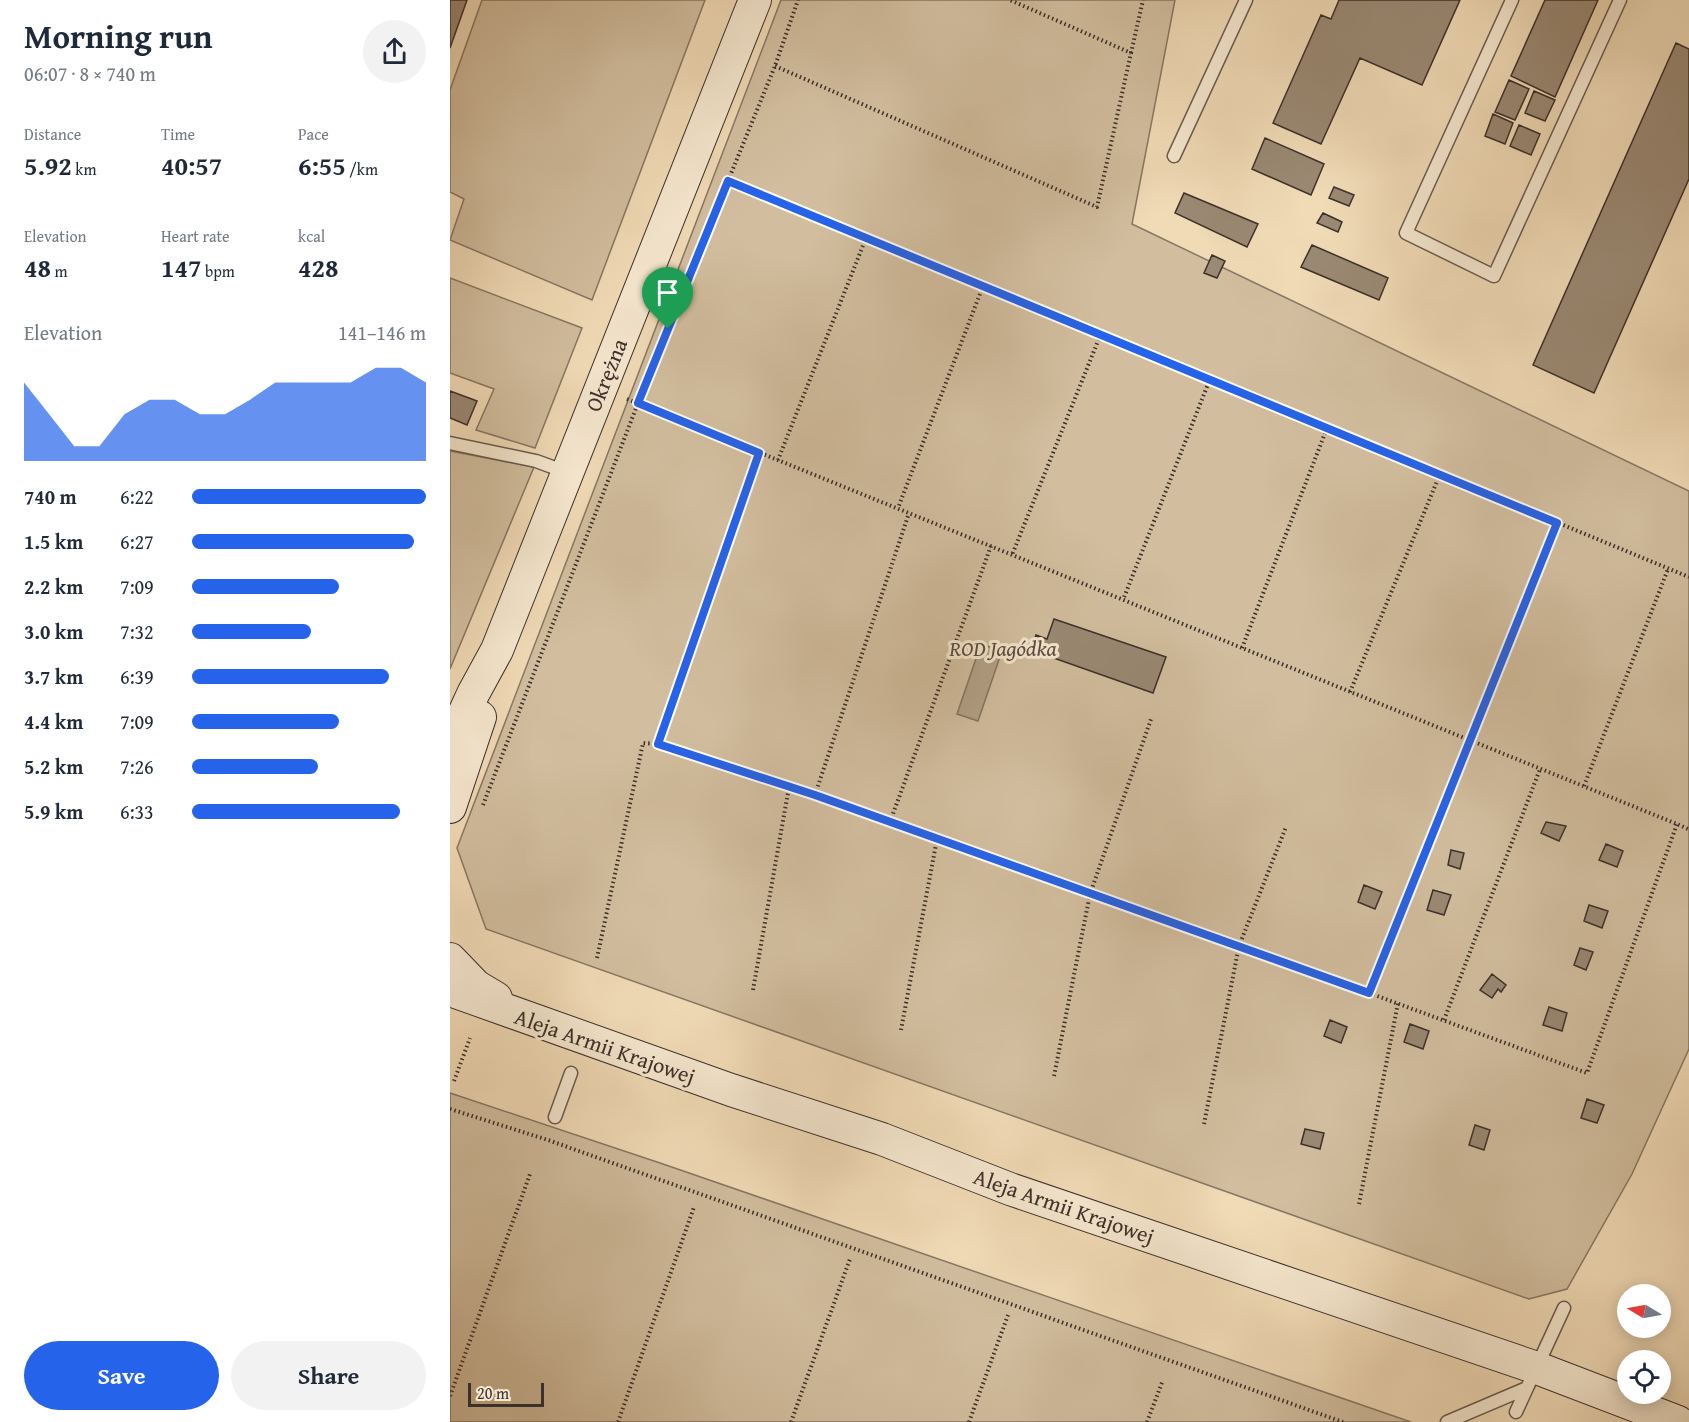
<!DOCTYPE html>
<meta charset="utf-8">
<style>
body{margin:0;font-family:"Gentium Book Plus",serif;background:#f2f2f3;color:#1f2937;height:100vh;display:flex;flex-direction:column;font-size:22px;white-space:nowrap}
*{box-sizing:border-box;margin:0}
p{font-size:20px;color:#747a83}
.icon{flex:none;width:33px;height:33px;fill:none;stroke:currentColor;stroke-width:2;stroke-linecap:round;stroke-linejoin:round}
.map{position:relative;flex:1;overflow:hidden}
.side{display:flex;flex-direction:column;background:#fff;width:450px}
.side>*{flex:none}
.needle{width:39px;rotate:280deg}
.buttons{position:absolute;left:1167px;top:1284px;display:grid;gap:12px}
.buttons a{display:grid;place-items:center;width:54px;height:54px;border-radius:50%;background:#fff;box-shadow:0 3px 15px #0003;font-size:30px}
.scale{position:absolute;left:18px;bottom:15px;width:76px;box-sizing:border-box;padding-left:6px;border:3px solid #3c302b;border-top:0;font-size:16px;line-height:21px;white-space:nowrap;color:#3c302b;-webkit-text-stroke:4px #f6e8d0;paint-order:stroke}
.pin{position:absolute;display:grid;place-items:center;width:51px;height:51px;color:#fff;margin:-62px -26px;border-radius:50% 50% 50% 0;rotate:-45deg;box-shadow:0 0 6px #0007}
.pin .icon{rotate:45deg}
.round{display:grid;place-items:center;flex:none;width:63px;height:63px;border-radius:32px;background:#f2f2f3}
.headline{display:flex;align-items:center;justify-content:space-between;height:102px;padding:0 24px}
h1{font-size:33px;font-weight:700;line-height:45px}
.stats{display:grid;grid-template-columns:repeat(3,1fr);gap:9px;height:102px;padding:6px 24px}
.stats div{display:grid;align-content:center}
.stats b{font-size:26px;font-weight:700}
.stats small{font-size:16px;font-weight:400}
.stats p{font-size:16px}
.chart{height:168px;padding:12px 24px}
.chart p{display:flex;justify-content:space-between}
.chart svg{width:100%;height:108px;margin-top:6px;fill:#2563eb;opacity:.7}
.cta{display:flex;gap:12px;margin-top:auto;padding:12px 24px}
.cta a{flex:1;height:69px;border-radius:36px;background:#2563eb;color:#fff;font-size:24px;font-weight:700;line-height:69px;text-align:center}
.cta a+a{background:#f2f2f3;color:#1f2937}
ul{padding:0 24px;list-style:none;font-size:20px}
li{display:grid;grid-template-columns:96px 72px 1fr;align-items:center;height:45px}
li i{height:15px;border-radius:8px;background:#2563eb}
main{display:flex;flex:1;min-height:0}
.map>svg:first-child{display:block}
</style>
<main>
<section class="side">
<div class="headline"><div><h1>Morning run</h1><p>06:07 · 8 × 740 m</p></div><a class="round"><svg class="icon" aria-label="share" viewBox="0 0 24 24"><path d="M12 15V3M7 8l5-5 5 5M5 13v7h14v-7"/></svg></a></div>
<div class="stats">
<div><p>Distance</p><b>5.92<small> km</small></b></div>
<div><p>Time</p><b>40:57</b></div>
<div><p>Pace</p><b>6:55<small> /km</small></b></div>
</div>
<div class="stats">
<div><p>Elevation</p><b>48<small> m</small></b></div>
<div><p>Heart rate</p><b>147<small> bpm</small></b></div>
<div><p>kcal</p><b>428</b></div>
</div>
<div class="chart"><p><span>Elevation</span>141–146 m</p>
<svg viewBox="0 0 160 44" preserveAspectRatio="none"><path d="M0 44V12L10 25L20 38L30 38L40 25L50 19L60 19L70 25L80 25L90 19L100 12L110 12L120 12L130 12L140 6L150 6L160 12V44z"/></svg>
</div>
<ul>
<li><b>740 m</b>6:22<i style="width:100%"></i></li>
<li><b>1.5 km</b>6:27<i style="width:95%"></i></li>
<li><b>2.2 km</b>7:09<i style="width:63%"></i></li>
<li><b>3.0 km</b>7:32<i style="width:51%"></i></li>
<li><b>3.7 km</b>6:39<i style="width:84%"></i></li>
<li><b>4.4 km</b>7:09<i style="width:63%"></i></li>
<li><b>5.2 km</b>7:26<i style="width:54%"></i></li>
<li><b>5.9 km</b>6:33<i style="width:89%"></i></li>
</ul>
<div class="cta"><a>Save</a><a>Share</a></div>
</section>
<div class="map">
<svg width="1239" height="1422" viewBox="0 0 1239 1422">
<rect width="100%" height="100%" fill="#f1dbb7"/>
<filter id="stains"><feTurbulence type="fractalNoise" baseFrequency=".00333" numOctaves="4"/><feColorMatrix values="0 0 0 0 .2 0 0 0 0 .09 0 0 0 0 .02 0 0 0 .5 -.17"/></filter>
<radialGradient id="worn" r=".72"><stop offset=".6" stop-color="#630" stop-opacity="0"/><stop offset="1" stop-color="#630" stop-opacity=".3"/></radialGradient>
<path fill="#d2be9f" stroke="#877765" stroke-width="1.5" d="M 32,0 L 255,0 L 142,300 L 0,240 L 14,199 L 0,192 L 0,90 Z
M 331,0 L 725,0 L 682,224 L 1239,491 L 1239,1049 L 1182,1174 L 1117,1289 L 1079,1299 L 36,929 L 7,848 Z
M 0,278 L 132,328 L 85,448 L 26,430 L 44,389 L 0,373 Z
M 0,451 L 84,467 L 0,669 Z
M 0,1093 L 213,1164 L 961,1422 L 0,1422 Z"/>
<path fill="#b3a187" stroke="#837462" stroke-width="1.5" d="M 531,644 L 552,651 L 528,721 L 507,714 Z"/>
<path fill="#9a8974" stroke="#3c302b" stroke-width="1.5" d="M 0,0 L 17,0 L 0,48 Z
M 889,0 L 1010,0 L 972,85 L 910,58 L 871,144 L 823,123 L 871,15 L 881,19 Z
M 1095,0 L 1148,0 L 1105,97 L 1061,76 Z
M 1226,43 L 1239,49 L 1239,179 L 1144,393 L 1083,365 Z
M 1059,80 L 1079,89 L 1065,120 L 1045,112 Z
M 1084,91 L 1105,100 L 1095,121 L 1075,113 Z
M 1043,114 L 1063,123 L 1055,144 L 1035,136 Z
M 1069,125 L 1090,134 L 1081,155 L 1060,146 Z
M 815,138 L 874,164 L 861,195 L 802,169 Z
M 884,187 L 904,195 L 899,206 L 879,198 Z
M 734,193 L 808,224 L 797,247 L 725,213 Z
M 873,213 L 892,222 L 888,232 L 867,223 Z
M 862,245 L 938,278 L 929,300 L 851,267 Z
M 762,255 L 775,261 L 767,278 L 754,273 Z
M 0,391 L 27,401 L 17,425 L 0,418 Z
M 604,619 L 716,657 L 703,693 L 581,650 L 586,635 L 597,639 Z
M 1096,822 L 1116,826 L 1109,841 L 1091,833 Z
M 1156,844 L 1173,851 L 1167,867 L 1149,860 Z
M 1001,850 L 1014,853 L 1010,869 L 998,865 Z
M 914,885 L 932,892 L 925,909 L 908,902 Z
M 983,890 L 1001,895 L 994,915 L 977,910 Z
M 1139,905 L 1158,911 L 1152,928 L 1134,921 Z
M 1130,948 L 1143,952 L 1136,970 L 1124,965 Z
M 1042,974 L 1056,985 L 1051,992 L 1048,989 L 1042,998 L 1030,990 Z
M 1099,1007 L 1117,1013 L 1112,1031 L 1093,1025 Z
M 880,1020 L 897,1027 L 891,1043 L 874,1036 Z
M 960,1024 L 979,1031 L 973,1049 L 954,1042 Z
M 1137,1099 L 1154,1105 L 1147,1123 L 1131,1118 Z
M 1025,1125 L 1040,1130 L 1034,1150 L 1019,1145 Z
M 855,1129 L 874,1133 L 870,1149 L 851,1144 Z"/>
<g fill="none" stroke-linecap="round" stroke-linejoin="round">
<g stroke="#695b4e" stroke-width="15">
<path id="lane" d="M 1062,0 L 956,233 L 1044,276 L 1170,0
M 724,156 L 796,0
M 0,443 L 86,461 L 116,472
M 105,1117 L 121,1073
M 1066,1412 L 1077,1388
M 997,1422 L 1077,1388 L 1114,1308"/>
</g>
<g stroke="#3c302b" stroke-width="34">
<path id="secondary" d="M 0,744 L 23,694 L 47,650 L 305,0
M 0,807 L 30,717
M 0,959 L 26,986 L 46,998
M 0,990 L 281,1090 L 432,1139 L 560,1189 L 1087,1368 L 1228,1422"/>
</g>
<path stroke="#3c302b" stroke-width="4" stroke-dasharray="1.5 3" stroke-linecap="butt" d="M 681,53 L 693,0
M 325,66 L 647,207 L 681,53 L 560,0
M 278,181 L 325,66 L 348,0
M 416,238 L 533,286 L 448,508
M 533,286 L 650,336 L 562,555
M 650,336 L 760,379 L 673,600
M 760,379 L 1239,577
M 177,399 L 1227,824 L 1238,829 L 1239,827
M 309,453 L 208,744 L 365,795 L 440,822
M 541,546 L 440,822 L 919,993 L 1107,523
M 792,648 L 877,428
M 900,692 L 990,474
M 1134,786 L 1218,569
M 365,795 L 459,513
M 33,805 L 188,403 L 278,181 L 416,238 L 328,460
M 147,958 L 193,743 L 208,744
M 303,990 L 339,787
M 919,993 L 1137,1073 L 1227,824
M 994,1020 L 1090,769
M 451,1030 L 487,839
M 604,1076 L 640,894 L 701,719
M 4,1081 L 20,1038
M 0,1109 L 98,1140 L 893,1422
M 754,1124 L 789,946 L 836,827
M 909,1204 L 948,1003
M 0,1396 L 80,1174
M 168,1422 L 244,1207
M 341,1422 L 400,1259
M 519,1422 L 558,1315
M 697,1422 L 713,1380"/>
<use href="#lane" stroke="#f6e8d0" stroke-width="12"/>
<use href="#secondary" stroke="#f6e8d0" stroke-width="32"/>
</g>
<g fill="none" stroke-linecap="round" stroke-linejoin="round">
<g stroke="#fff" stroke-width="12">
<path id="route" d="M 278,181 L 1107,523 L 919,993 L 365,795 L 208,744 L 309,453 L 188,403 Z"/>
</g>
<use href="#route" stroke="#2563eb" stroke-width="8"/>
</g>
<g text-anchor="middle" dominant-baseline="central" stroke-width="6" stroke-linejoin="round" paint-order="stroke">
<g font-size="22" fill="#3c302b" stroke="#f6e8d0">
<text transform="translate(156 375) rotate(-68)">Okrężna</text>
<text transform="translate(155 1046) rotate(19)">Aleja Armii Krajowej</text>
<text transform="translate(614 1206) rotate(19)">Aleja Armii Krajowej</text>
</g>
<g font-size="22" font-style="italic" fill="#5a4c42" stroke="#f6e8d0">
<text x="553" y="648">ROD Jagódka</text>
</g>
</g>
<rect width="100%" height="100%" filter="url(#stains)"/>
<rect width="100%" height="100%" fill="url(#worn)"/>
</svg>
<div class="buttons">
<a><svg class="needle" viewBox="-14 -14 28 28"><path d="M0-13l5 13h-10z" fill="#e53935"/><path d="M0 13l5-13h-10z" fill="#747a83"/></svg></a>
<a><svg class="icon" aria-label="locate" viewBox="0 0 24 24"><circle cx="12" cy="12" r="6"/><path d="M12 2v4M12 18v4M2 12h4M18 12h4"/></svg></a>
</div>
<div class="scale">20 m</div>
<div class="pin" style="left:218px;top:329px;background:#1e9e55"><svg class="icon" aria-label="arrive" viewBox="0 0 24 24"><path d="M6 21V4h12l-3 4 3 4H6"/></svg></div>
</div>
</main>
